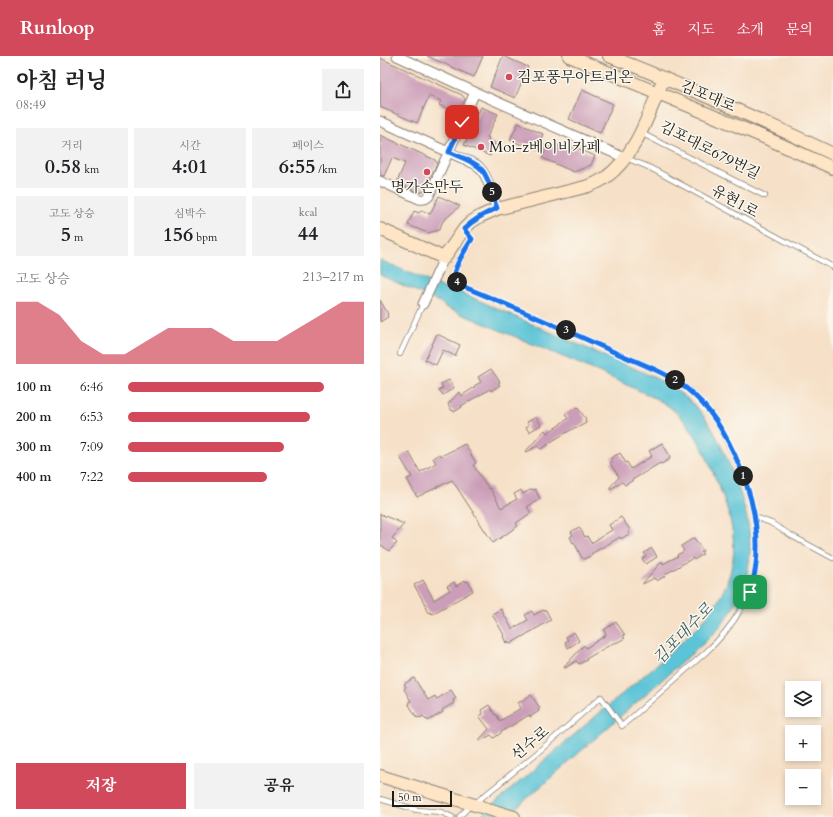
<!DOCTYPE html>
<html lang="ko">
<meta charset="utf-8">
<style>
body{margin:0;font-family:Cardo,"Noto Serif KR",serif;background:#f2f2f2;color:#202124;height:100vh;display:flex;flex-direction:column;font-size:15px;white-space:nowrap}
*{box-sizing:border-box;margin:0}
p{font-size:13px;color:#757577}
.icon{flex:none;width:22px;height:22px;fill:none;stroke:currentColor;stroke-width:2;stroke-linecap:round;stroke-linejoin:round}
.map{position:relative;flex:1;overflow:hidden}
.panel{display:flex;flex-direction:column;background:#fff;width:380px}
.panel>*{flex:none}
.fabs{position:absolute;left:405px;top:625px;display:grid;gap:8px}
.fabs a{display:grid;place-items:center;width:36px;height:36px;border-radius:0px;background:#fff;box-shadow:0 2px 6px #0003;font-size:20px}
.scale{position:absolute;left:12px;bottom:10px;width:60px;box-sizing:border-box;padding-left:4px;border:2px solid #1c1c1c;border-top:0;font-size:11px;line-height:14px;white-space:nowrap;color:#1c1c1c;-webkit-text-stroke:3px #fbf7ec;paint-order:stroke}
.pin{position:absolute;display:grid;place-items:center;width:34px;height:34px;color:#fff;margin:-17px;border-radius:8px;box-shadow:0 2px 6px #0006}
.km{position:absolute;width:20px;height:20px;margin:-10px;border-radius:50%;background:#222;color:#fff;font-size:11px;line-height:20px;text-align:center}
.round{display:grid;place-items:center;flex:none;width:42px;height:42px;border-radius:0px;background:#f2f2f2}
.overview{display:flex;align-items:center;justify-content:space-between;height:68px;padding:0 16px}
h1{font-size:22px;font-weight:700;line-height:30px}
.metrics{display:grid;grid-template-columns:repeat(3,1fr);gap:6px;height:68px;padding:4px 16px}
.metrics div{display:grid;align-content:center;border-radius:0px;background:#f2f2f2;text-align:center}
.metrics b{font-size:20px;font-weight:700}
.metrics small{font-size:11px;font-weight:400}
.metrics p{font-size:11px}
.chart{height:112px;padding:8px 16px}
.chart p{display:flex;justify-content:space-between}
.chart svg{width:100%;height:72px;margin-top:4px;fill:#d1495b;opacity:.7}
.cta{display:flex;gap:8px;margin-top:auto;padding:8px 16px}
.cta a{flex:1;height:46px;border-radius:0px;background:#d1495b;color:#fff;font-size:16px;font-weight:700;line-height:46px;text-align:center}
.cta a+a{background:#f2f2f2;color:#202124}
ul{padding:0 16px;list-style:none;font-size:13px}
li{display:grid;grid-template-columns:64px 48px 1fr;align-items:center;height:30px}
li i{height:10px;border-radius:5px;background:#d1495b}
header{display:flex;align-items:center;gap:24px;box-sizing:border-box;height:56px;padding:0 20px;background:#d1495b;color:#fff}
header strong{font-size:19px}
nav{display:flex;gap:22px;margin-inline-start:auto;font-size:14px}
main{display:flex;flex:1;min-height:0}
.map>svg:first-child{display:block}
</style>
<header>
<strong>Runloop</strong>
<nav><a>홈</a><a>지도</a><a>소개</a><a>문의</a></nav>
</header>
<main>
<section class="panel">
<div class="overview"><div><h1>아침 러닝</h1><p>08:49</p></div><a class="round"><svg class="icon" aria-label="share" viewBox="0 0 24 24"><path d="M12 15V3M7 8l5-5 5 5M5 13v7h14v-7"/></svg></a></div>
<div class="metrics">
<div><p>거리</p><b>0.58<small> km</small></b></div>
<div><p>시간</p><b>4:01</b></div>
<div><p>페이스</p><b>6:55<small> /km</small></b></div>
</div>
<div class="metrics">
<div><p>고도 상승</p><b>5<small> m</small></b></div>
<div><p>심박수</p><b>156<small> bpm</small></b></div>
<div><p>kcal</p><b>44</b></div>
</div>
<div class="chart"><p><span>고도 상승</span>213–217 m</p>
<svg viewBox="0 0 160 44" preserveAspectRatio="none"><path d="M0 44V6L10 6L20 14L30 30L40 38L50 38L60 30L70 22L80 22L90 22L100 30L110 30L120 30L130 22L140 14L150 6L160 6V44z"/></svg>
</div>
<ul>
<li><b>100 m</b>6:46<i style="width:83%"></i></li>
<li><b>200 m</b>6:53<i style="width:77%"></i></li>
<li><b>300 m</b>7:09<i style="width:66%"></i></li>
<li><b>400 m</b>7:22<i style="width:59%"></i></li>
</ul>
<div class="cta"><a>저장</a><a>공유</a></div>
</section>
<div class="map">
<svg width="453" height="761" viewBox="0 0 453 761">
<rect width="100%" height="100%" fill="#fbf7ec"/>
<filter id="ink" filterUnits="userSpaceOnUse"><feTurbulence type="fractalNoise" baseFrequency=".025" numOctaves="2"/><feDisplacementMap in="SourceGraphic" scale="8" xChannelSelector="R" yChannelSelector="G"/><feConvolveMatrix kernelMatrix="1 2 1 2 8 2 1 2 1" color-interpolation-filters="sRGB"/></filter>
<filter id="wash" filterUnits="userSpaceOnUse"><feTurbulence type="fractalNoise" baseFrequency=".012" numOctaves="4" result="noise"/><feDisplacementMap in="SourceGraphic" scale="16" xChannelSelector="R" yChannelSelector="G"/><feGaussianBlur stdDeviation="0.9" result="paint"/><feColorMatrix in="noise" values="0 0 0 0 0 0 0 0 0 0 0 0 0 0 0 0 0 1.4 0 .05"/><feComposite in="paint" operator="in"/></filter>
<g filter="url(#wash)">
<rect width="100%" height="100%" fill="#f6e0c7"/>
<path fill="#5bc4d7" stroke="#3c707a" d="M 0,204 L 68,234 L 76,235 L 82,237 C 129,258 177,279 224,300 C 249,311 277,320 300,337 C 325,355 337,379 349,408 C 371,462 383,507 348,560 C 342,569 334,577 326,585 L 126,761 L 99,761 C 144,722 190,682 236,643 C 260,623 284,603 307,581 C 315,573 324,565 331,555 C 341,543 349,524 352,509 C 358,480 347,448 335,421 C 325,396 313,369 291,352 C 282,345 271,340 260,335 C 247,329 234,323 221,317 C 169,295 117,273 65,251 L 60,246 L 0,219 Z"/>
<g id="blocks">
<path fill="#cb9db8" d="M 47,0 L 103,0 L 94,21 Z
M 123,0 L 148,11 L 135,42 L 110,31 Z
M 0,2 L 82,39 L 85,43 L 78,57 L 59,49 L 61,45 L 49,40 L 37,67 L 0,51 Z
M 202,34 L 233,48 L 220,77 L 189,63 Z
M 101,51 L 118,58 L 107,81 L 109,82 L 108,85 L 115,88 L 110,100 L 84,89 Z
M 138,67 L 163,78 L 159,87 L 174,93 L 176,87 L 184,91 L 186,87 L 215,100 L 211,109 L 194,116 L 162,102 L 165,96 L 143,87 L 142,89 L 130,84 Z
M 0,79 L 55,104 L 57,107 L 45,134 L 39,137 L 17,126 L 25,107 L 12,102 L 4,120 L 0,119 Z
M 59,140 L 80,150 L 63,165 L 59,174 L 48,177 L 28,169 L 34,155 L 39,157 L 41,154 L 50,158 Z
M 0,244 L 8,258 L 7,259 L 8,261 L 0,266 Z
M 57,278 L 80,289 L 75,300 L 63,294 L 56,309 L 45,304 Z
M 111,313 L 120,326 L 118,327 L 120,329 L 111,335 L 110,333 L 81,350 L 82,351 L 74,356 L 73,354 L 72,355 L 68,348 L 79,336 L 81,340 L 95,331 L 94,330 L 101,326 L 98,321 Z
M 69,324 L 74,332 L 63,339 L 59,334 L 63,332 L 61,328 Z
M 197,351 L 206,363 L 205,364 L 206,367 L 197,372 L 196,371 L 167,388 L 168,389 L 161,393 L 157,390 L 147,396 L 146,395 L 165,374 L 167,377 L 181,368 L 181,367 L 188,363 L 185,358 Z
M 156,361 L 161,369 L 149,376 L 146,371 L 149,369 L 147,366 Z
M 282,387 L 290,400 L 289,401 L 290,403 L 281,408 L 280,407 L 252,424 L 252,425 L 245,429 L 242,426 L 230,433 L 230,431 L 239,421 L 230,407 L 233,405 L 231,402 L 240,397 L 246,407 L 247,406 L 251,413 L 272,400 L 269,395 Z
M 85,388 L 96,407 L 93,409 L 109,433 L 110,432 L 121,452 L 137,443 L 134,438 L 141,434 L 143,438 L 152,433 L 153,434 L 155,433 L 160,443 L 147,451 L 151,457 L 136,467 L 138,470 L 113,487 L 72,424 L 37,441 L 27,423 L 32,421 L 20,401 L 29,396 L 40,416 L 56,407 L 53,402 L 60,398 L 61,400 Z
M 0,458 L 24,468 L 12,482 L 17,487 L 9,495 L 0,488 Z
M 241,461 L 250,474 L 248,475 L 250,477 L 241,483 L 240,481 L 211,498 L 212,499 L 204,503 L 203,502 L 202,502 L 194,486 L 193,487 L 190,481 L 193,479 L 191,476 L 199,471 L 205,481 L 207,480 L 211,487 L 232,474 L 229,469 Z
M 314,482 L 323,495 L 321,496 L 323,498 L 314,504 L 313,502 L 284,519 L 285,520 L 277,525 L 274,522 L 263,528 L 263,527 L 282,505 L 283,508 L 298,500 L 297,499 L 304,495 L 301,490 Z
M 272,492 L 277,501 L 266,508 L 262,503 L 266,500 L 264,497 Z
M 43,524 L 54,544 L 70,534 L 67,530 L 74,526 L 76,530 L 85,524 L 86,526 L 88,525 L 93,535 L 52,558 L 50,556 L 48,557 L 45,551 L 46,550 L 34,529 Z
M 121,553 L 132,573 L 148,564 L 145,559 L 152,555 L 154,559 L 163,554 L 164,555 L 166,554 L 171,564 L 130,588 L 128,585 L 126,587 L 123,580 L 124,579 L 112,558 Z
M 236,566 L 245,579 L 243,580 L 245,582 L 236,587 L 235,586 L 206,603 L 207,604 L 199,608 L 196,605 L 185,612 L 184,611 L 204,589 L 206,592 L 220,583 L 226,579 L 224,574 Z
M 194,576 L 199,585 L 188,592 L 185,586 L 188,584 L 186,581 Z
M 34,622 L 48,644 L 55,640 L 57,643 L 71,634 L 76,642 L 73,644 L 74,647 L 62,654 L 63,656 L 48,665 L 47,663 L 46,664 L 43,660 L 40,662 L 39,661 L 37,662 L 28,647 L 31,645 L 24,633 L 26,631 L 24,628 Z
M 151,639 L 160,652 L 158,653 L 159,655 L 150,661 L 149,659 L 121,676 L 121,677 L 114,682 L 111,679 L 100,685 L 99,684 L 109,673 L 99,660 L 103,658 L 101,654 L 109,649 L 115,659 L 116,658 L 120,665 L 141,652 L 138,647 Z"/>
</g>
</g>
<g filter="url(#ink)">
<use href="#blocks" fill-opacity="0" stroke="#897e72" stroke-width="1"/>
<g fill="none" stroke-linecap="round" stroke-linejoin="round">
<g stroke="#897e72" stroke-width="6">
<path id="lane" d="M 261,77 L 385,140
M 246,102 L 266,110 L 278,116 L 453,211
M 85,174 L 92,183 C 88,190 70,215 75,224 C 76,226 80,228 82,230 C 133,251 184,273 235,296 C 258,307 284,315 305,331 C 328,348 342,374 354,399 C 389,474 389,539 325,597 L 242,670 L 221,641 L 157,697 L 94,748
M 20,298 L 43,248
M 375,461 L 391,467 L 412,480 L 453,502
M 0,743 L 37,754 L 61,756 L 72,761
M 79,761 L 87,753"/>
</g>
<g stroke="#897e72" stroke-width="11">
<path id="street" d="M 17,0 L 95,36 L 245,102
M 0,65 L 97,109 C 109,120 111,138 117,153
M 0,125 L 39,143 C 44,144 46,143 49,140 L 95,36
M 43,248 L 64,202"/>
</g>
<g stroke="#897e72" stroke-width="14">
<path id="secondary" d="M 189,0 L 386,82 L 453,112
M 229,0 C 305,30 379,63 453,98
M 0,173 L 64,202 L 84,173 L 91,166 L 101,160 L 117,153 L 205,131 C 212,129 219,126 225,122 C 257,99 269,56 284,22
M 0,720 L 134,761"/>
</g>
<use href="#lane" stroke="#fff" stroke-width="4.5"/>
<use href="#street" stroke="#fff" stroke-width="9"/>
<use href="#secondary" stroke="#fde5c5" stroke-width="12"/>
</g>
</g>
<g fill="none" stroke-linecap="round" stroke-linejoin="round" filter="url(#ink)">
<g stroke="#fff" stroke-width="8">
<path id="route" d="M 82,66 L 69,96 C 78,100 90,104 98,110 C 109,118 112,140 117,152 C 105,158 94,163 84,173 L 92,183 C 88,190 70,215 75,224 C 76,226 80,228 82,230 C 133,251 184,273 234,296 C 262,308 292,318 314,339 C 338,361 355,396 366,427 C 378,463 382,499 370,536"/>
</g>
<use href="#route" stroke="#1a73e8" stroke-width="5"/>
</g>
<g fill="#d1495b" stroke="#fbf7ec" stroke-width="1.5">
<circle cx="129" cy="21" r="4"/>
<circle cx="101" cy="91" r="4"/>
<circle cx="47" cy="116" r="4"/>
</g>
<g text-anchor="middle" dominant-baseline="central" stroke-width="3" stroke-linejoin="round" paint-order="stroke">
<g font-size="15" fill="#1c1c1c" stroke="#fbf7ec" text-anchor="start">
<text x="137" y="21">김포풍무아트리온</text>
<text x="109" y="91">Moi-z베이비카페</text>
<text x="47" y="131" text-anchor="middle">명가손만두</text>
</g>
<g font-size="15" fill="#1c1c1c" stroke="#fbf7ec">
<text transform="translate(328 40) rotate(23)">김포대로</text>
<text transform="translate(330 94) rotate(27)">김포대로679번길</text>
<text transform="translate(355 145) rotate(29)">유현1로</text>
<text transform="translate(150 687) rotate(-40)">선수로</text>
</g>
<g font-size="16" font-style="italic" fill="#355f67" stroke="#fbf7ec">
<text transform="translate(303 578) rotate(-46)">김포대수로</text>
</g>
</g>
</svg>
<div class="fabs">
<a><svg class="icon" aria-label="layers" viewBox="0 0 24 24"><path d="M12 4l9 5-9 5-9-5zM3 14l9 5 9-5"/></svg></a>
<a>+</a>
<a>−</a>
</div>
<div class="scale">50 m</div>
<div class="pin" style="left:370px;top:536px;background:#1e9e55"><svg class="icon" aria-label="arrive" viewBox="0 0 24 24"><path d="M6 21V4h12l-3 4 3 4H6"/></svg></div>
<div class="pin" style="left:82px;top:66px;background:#d93025"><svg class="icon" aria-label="check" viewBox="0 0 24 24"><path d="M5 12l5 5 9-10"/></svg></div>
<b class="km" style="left:363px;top:420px">1</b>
<b class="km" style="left:295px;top:324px">2</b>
<b class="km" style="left:186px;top:274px">3</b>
<b class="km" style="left:77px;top:226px">4</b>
<b class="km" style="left:112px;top:136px">5</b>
</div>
</main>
